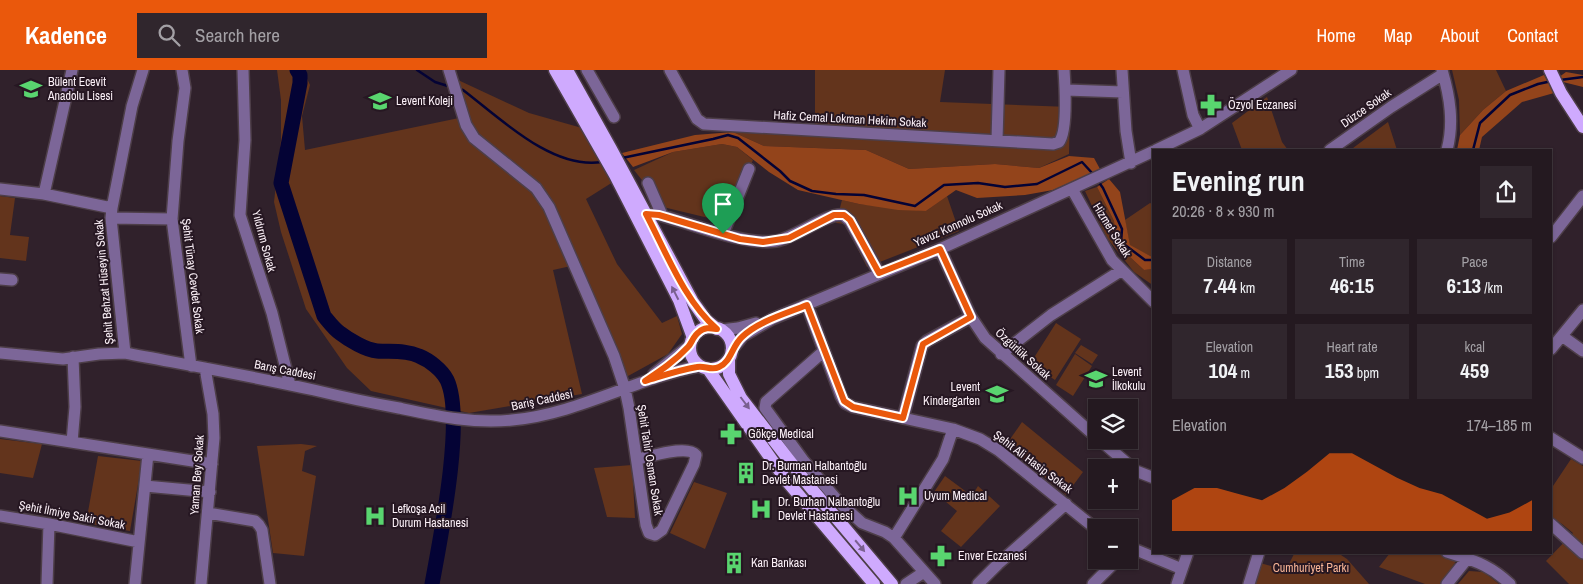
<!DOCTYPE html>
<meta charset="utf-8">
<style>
body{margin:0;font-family:"Archivo Narrow",sans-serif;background:#30262d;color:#f1f3f6;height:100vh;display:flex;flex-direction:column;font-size:19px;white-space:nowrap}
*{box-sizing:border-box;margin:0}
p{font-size:16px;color:#a3a0a5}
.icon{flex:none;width:28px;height:28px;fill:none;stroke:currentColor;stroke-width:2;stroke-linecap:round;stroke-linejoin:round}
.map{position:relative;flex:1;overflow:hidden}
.panel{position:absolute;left:1152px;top:79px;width:400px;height:405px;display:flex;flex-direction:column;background:#241920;border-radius:0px;box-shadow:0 1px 4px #0004,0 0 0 1px #41383e}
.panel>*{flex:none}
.buttons{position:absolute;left:1088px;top:329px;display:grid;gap:10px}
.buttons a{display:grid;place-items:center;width:50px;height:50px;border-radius:0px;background:#241920;box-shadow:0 1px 4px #0004,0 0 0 1px #41383e;font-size:25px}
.pin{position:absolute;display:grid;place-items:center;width:42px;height:42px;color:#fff;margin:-51px -21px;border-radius:50% 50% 50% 0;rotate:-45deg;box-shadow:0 0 5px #0007}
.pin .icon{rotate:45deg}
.round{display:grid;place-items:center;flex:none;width:52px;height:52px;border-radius:0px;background:#30262d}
.headline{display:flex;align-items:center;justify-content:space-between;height:85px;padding:0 20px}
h1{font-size:28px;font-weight:700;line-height:38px}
.stats{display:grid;grid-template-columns:repeat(3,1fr);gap:8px;height:85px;padding:5px 20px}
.stats div{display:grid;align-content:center;border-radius:0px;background:#30262d;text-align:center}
.stats b{font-size:21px;font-weight:700}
.stats small{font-size:14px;font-weight:400}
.stats p{font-size:14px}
.chart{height:140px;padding:10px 20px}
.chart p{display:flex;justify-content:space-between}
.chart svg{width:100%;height:90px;margin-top:5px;fill:#ea580c;opacity:.7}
header{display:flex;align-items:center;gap:30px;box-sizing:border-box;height:70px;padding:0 25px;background:#ea580c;color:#fff}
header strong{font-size:24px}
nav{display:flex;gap:28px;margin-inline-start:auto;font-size:18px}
.search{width:350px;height:45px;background:#30262d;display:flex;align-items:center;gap:12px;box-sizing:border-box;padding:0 18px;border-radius:0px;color:#a3a0a5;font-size:19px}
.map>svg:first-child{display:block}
</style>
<header>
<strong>Kadence</strong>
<div class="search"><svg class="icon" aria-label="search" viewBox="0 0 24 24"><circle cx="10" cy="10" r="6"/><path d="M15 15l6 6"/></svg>Search here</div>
<nav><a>Home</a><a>Map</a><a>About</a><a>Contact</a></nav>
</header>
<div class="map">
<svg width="1583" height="514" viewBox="0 0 1583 514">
<rect width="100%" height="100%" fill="#30212b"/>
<path fill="#63341c" d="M 277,0 L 303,0 L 310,15 L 302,46 L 305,80 L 459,48 L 458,10 L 529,43 L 582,58 L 613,112 L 586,129 L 617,194 L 662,253 L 677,246 L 682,264 L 668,284 L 619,311 L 571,196 L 553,200 L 582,324 L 469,343 L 371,321 L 347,298 L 306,239 L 281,162 L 274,132 L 281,70 L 281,30 Z
M 815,0 L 945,0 L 940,32 L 1070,37 L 1069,84 L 1039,98 L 995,94 L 909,99 L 866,80 L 764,76 L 733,62 L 815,65 Z
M 1452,0 L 1496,0 L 1506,21 L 1483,40 L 1460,65 L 1459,30 Z
M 1267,27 L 1282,72 L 1288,80 L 1242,80 L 1232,53 Z
M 1388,52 L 1397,80 L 1354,80 L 1353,78 Z
M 722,74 L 737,77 L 753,90 L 725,152 L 663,137 L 634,100 L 673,82 Z
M 1097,117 L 1114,151 L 1117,175 L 1144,200 L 1154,199 L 1154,216 L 1134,202 L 1107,168 L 1085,121 Z
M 0,126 L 15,128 L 10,165 L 29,167 L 26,191 L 0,188 Z
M 947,126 L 959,161 L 867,197 L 845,154 L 836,153 L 842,130 L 859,134 L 926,141 Z
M 1150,133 L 1154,135 L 1154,188 L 1130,176 L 1125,150 Z
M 1056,253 L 1081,269 L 1055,310 L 1030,294 Z
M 1081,275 L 1098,285 L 1092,294 L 1075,283 Z
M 1075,284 L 1092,296 L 1073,326 L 1056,315 Z
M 1022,352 L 1083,402 L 1066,425 L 1006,375 Z
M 0,369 L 42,374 L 33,408 L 0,403 Z
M 301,374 L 317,376 L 305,381 L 302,401 L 316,406 L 304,486 L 273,483 L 257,376 Z
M 98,386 L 142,391 L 130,461 L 86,453 Z
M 1571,389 L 1583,396 L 1583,514 L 1569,514 L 1546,491 L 1573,463 L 1562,454 L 1551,447 L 1551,416 L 1553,416 Z
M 632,395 L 635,448 L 607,447 L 594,398 Z
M 945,406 L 972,426 L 978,416 L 1000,436 L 961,477 L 941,461 L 957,441 L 934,422 Z
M 694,412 L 727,423 L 705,479 L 670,463 Z
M 1295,482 L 1338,483 L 1347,489 L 1369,514 L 1254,514 L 1260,493 L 1286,500 Z
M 1390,483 L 1462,483 L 1440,514 L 1425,514 L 1379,497 Z
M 1469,501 L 1484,502 L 1499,514 L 1458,514 Z"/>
<path fill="#93441b" d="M 1566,2 L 1583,5 L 1583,17 L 1555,10 Z
M 1544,5 L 1554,23 L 1522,32 L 1482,67 L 1479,80 L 1457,80 L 1460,65 L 1483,40 L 1506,21 Z
M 733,62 L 764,76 L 866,80 L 909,99 L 995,94 L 1039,98 L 1069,86 L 1094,88 L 1100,99 L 1053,120 L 1025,125 L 977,128 L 956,120 L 926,141 L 898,140 L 859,134 L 798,120 L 769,102 L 737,77 L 722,74 L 673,82 L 633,97 L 622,83 L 695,65 Z
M 1109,109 L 1120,122 L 1130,175 L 1154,188 L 1154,199 L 1144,200 L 1117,175 L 1114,151 L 1097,117 Z"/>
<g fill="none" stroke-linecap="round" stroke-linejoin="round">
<path stroke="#040335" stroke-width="2.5" d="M 417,0 L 435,12 L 451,17
M 1560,10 L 1583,7
M 459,19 L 463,20 C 500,48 552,100 602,92
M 1473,80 L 1480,53 L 1510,25 L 1538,14 L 1552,11
M 622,88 L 713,69 L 728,65 L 738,68 L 780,101 L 790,111 L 812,121 L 836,124 L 864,125 L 915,136 L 944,115 L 978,113 L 1005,117 L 1037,114 L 1082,92 L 1093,104
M 1098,111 L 1103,118 L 1122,159 L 1121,172 L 1145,190 L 1154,190"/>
<path stroke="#040335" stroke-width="15" d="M 297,0 L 300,5 L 300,13 L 281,113 L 324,246 C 329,252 334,259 340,263 C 349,270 366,280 377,281 C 391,282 406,280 419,286 C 429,290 442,300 447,310 C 465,348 440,470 432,514"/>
<g stroke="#4d3e48" stroke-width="14">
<path id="minor" d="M 182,0 L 185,18 L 178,71 L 172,149 L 191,296
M 243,0 L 245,70 L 240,145 L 272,243 L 290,315
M 449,0 L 466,55 L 474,68 L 536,118 L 549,137 L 614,286 L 625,319 L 629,338 L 646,455 L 649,463 L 655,465 L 662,460 L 694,394 L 696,385 C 687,374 650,387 637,389
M 587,0 L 614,47
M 670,0 L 697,49 L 704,54 L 1053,74 L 1059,72 C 1068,61 1065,15 1064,0
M 1122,0 L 1126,61 L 1131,93
M 1183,0 L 1193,45 L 1200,59
M 1442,0 C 1450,27 1454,53 1447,80
M 1066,20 L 1123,22
M 997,70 L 999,0
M 1156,80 L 1200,59 L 1291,0
M 1330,80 L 1391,37 L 1443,4
M 648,113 L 662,145
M 0,119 L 44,124 L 112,138
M 1072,119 L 1112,190 L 1154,232
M 44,124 L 72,0
M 647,144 L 659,145 C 690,153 745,176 776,171 C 795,168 828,142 843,145 L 850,151 L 879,203
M 111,148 L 172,149
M 723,164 L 749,99
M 1551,167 L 1583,126
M 940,179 L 971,247 L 985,268 L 1096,367
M 0,209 L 12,210
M 807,235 L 841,326 L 845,333 L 853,337 L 953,359 L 980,369 L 998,380 L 1096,459
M 721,260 L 738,258 L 756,253
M 1562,266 L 1583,281
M 1551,279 L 1583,240
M 731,281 L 743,266 L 772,249 L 940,179 L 1154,81
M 824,281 L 766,332 L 765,338 L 803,390 L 838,431 L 862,453 L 885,462 L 894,468 L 935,514
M 0,283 L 63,289 L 99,284 L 125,283 C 188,295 251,306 314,320 C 343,327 371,333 399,338 C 437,346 473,354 512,350 C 578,344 636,308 700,296
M 125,283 L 111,148 L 112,138 L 132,36 L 143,0
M 1001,284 L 1051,245 L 1122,200
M 654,304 L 690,275
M 903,348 L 922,276 L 927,271 L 971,247
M 0,361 L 212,394
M 1551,368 L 1583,388
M 1100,370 L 1136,401 L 1154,408
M 72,372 L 75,337 L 73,287
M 145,416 L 210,422
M 208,443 L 255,451 L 259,455 L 262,460 L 270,514
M 0,446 L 49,454 L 139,472
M 1551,454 L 1583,483
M 894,468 L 943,389 L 953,359
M 1129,477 L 1182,499
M 1447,482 C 1474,491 1489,494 1510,514
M 47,514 L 49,454
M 135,514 L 148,384
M 201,514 L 214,368 L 213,344 L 205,298
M 906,514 L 924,502
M 978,514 L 998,494 L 1066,434
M 1093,514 L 1117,490
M 1177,514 L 1188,482
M 1249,514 L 1259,482
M 1447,514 L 1467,489"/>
</g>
<g stroke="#4d3e48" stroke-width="15">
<path id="major" d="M 555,0 L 615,105 L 679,230 L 693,268
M 567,0 L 611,79 L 693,232 L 706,250 L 717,259
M 1550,0 L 1561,23 L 1583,57
M690 278a21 21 0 1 1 42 0a21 21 0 1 1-42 0Z
M 729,289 L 729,304 L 741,328 L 806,412 L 892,514
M 708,299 L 786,410 L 874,514"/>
</g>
<use href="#minor" stroke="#7c6698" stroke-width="11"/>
<use href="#major" stroke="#cfaafe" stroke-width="12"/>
</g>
<defs><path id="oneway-solid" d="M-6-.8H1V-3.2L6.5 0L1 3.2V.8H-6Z" transform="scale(1.25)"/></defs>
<g fill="#7a6090">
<use href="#oneway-solid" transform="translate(675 223) rotate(-117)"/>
<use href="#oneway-solid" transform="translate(745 333) rotate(53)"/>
<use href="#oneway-solid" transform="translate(860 476) rotate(50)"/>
</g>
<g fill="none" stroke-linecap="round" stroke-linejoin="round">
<g stroke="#fff" stroke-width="10">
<path id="route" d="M 646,144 L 659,145 L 740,169 L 763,172 L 789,168 L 834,145 L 844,145 L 850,150 L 879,203 L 940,179 L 971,247 L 923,274 L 903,348 L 853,337 L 844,331 L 807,235 C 785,244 759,251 742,267 C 732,276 731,292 719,297 C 711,301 704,295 697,297 C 679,300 662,306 645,311 C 660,301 675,291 688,277 C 692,273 693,266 699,262 C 704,257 710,258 717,259 C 685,232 666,182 646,144 Z"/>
</g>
<use href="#route" stroke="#ea580c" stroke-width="6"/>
</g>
<defs>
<g id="school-bare" transform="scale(1.725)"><path d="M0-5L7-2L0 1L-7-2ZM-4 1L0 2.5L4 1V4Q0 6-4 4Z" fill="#59d56f" stroke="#261722" stroke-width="2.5" paint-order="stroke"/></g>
<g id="university-bare" transform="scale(1.725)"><path d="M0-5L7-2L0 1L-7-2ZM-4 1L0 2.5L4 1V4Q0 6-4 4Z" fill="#59d56f" stroke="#261722" stroke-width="2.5" paint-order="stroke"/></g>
<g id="pharmacy-bare" transform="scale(1.725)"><path d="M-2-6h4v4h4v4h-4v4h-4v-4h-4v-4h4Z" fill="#59d56f" stroke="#261722" stroke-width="2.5" paint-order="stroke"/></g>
<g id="building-bare" transform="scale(1.725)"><path d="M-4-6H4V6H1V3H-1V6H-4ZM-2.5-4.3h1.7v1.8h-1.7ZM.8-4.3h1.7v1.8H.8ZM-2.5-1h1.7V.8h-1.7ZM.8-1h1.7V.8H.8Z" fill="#59d56f" stroke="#261722" stroke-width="2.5" paint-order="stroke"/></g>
<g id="hospital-bare" transform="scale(1.725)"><path d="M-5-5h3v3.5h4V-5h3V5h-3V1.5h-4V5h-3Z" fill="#59d56f" stroke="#261722" stroke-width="2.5" paint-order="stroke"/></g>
</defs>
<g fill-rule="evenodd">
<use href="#school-bare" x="31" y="19"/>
<use href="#university-bare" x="380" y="31"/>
<use href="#pharmacy-bare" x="1211" y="35"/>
<use href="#school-bare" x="1096" y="309"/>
<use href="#school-bare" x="997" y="324"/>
<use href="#pharmacy-bare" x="731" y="364"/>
<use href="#building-bare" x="746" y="403"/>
<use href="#hospital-bare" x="908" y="426"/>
<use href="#hospital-bare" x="761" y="439"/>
<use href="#hospital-bare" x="375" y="446"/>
<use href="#pharmacy-bare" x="941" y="486"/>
<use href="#building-bare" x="734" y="493"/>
</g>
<g text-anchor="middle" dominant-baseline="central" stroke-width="4" stroke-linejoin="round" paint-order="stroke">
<g font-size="12" fill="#fcf1f8" stroke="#261722" text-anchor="start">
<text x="48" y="12">Bülent Ecevit<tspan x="48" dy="14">Anadolu Lisesi</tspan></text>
<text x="396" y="31">Levent Koleji</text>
<text x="1228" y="35">Özyol Eczanesi</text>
<text x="1112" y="302">Levent<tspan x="1112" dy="14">İlkokulu</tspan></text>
<text x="980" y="317" text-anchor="end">Levent<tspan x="980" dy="14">Kindergarten</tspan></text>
<text x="748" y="364">Gökçe Medical</text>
<text x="762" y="396">Dr. Burman Halbantoğlu<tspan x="762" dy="14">Devlet Mastanesi</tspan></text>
<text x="924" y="426">Uyum Medical</text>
<text x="778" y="432">Dr. Burhan Nalbantoğlu<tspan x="778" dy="14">Devlet Hastanesi</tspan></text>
<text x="392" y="439">Lefkoşa Acil<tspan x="392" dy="14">Durum Hastanesi</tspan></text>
<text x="958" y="486">Enver Eczanesi</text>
<text x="751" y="493">Kan Bankası</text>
</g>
<g font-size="12" fill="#fcf1f8" stroke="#261722">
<text transform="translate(1366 38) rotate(-35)">Düzce Sokak</text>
<text transform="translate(850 49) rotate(3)">Hafiz Cemal Lokman Hekim Sokak</text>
<text transform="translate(958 154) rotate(-24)">Yavuz Konnolu Sokak</text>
<text transform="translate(1112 160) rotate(58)">Hizmet Sokak</text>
<text transform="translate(264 171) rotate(75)">Yıldırım Sokak</text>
<text transform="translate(193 206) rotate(83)">Şehit Tünay Cevdet Sokak</text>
<text transform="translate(104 212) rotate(-95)">Şehit Behzat Hüseyin Sokak</text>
<text transform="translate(1023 284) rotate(42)">Özgürlük Sokak</text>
<text transform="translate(285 300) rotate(11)">Barış Caddesi</text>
<text transform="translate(542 330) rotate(-12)">Bariş Caddesi</text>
<text transform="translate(650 390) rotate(81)">Şehit Tahir Osman Sokak</text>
<text transform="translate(1033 392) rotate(37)">Şehit Ali Hasip Sokak</text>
<text transform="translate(197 405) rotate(-86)">Yaman Bey Sokak</text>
<text transform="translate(72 445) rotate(11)">Şehit İlmiye Sakir Sokak</text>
</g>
<g font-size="12" fill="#f8b596" stroke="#261722">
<text x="1311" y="498">Cumhuriyet Parkı</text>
</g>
</g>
</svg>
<div class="buttons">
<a><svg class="icon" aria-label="layers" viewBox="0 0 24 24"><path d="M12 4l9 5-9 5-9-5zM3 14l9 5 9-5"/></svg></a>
<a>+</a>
<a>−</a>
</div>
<div class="pin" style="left:723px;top:164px;background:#1e9e55"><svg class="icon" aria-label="arrive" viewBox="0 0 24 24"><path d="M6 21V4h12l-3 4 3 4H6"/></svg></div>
<section class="panel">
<div class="headline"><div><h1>Evening run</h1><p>20:26 · 8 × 930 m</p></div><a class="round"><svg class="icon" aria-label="share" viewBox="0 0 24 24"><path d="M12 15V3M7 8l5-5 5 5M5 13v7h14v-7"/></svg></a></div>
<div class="stats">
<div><p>Distance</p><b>7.44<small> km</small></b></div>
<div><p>Time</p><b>46:15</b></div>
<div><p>Pace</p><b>6:13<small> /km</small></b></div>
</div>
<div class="stats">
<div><p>Elevation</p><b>104<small> m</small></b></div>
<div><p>Heart rate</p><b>153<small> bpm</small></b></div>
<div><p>kcal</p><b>459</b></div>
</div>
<div class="chart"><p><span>Elevation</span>174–185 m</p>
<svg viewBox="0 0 160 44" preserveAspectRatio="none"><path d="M0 44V29L10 23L20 23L30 26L40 29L50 23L60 15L70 6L80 6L90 12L100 18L110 23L120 26L130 32L140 38L150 35L160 29V44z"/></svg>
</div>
</section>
</div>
